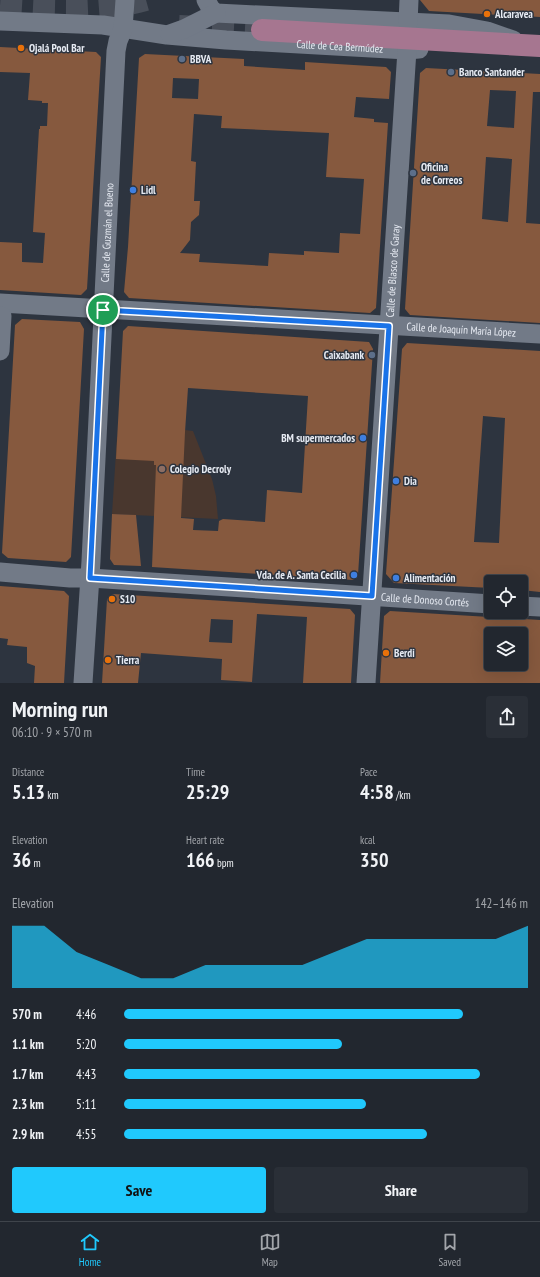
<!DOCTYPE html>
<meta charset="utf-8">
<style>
body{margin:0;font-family:"PT Sans Narrow",sans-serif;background:#2a2f37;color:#f1f3f6;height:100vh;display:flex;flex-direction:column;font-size:15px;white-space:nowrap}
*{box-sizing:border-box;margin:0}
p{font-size:13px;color:#a2a5aa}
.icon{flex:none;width:22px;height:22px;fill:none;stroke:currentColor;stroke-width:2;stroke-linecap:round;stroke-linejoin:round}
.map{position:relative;height:683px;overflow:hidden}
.sheet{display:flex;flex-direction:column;background:#22272f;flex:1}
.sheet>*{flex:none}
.controls{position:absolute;left:484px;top:575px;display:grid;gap:8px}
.controls a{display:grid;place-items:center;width:44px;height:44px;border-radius:4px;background:#22272f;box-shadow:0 4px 16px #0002,0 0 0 1px #3f444b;font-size:20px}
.pin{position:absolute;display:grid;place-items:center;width:34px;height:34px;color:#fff;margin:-17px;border:2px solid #fff;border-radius:50%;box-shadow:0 1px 4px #0007}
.round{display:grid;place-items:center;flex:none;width:42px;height:42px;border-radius:4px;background:#2a2f37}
.head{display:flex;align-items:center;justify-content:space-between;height:68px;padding:0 12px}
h1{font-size:22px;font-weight:700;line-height:30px}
.stats{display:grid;grid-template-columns:repeat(3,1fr);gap:6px;height:68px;padding:4px 12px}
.stats div{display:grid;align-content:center}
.stats b{font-size:20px;font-weight:700}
.stats small{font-size:11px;font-weight:400}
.stats p{font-size:11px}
.chart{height:112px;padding:8px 12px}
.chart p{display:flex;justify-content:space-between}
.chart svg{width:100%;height:72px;margin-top:4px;fill:#20c9fd;opacity:.7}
.cta{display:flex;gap:8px;margin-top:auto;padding:8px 12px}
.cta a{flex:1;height:46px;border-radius:4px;background:#20c9fd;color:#111;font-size:16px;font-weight:700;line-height:46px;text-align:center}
.cta a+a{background:#2a2f37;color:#f1f3f6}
ul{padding:0 12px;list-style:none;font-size:13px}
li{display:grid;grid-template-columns:64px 48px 1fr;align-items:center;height:30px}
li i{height:10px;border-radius:5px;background:#20c9fd}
.menu{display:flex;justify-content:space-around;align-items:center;height:56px;border-top:1px solid #3f444b;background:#22272f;font-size:11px;color:#a2a5aa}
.menu a{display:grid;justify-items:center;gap:2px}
.menu .current{color:#20c9fd}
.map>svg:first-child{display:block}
</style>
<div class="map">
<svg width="540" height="683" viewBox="0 0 540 683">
<rect width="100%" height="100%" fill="#2d343f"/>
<path fill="#49372e" d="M 185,430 L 193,431 L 212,479 L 216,496 L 218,519 L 112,514 L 117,437 L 127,438 Z"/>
<path fill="#86593e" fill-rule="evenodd" d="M 420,0 L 540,0 L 540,17 L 429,11 Z
M 0,47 L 96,52 L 101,57 L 87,289 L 81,295 L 0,290 L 0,242 L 22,243 L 22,262 L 43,263 L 45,233 L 33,232 L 39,129 L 40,129 L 40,126 L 47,126 L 48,103 L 42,103 L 42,101 L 28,100 L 30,73 L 0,72 Z
M 145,54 L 244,59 L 244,66 L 305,70 L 305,62 L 386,67 L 391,72 L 389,99 L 356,97 L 354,117 L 374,119 L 374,122 L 388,123 L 376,308 L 370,313 L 129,298 L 124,292 L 128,247 L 139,58 ZM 173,78 L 199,79 L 198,99 L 172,98 ZM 194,114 L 222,116 L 221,128 L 329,133 L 326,177 L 364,179 L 360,234 L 340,233 L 339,253 L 304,251 L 304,255 L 269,253 L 268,266 L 199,262 L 200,254 L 180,253 L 190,240 L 191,222 L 199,215 L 200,201 L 194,201 L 196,162 L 191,161 Z
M 426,68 L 540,74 L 540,92 L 533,92 L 526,223 L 540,224 L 540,323 L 410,315 L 405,309 L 420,73 ZM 490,90 L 516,91 L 514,128 L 487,126 ZM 486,157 L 512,159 L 508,222 L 482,219 Z
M 22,319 L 80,322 L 84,329 L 71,557 L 66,562 L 8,558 L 2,553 L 15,325 Z
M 128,326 L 369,342 L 373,349 L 358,575 L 353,580 L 152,567 L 156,465 L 154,465 L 154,461 L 116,459 L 123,331 ZM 188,388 L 308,396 L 302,493 L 267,490 L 265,522 L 223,519 L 219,521 L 218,531 L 193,530 L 194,519 L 181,518 L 185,432 Z
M 407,343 L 540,351 L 540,592 L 521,590 L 521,582 L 491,582 L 491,588 L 394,583 L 386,574 L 402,349 ZM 483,416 L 505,418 L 499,543 L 474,542 Z
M 112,514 L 136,515 L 141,566 L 114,565 L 110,559 Z
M 0,586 L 64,591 L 69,596 L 64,683 L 34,683 L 35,666 L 27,663 L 27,647 L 7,645 L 8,639 L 0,638 Z
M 113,594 L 350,609 L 355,615 L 351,683 L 303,683 L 307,617 L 257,614 L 252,682 L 221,680 L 222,659 L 141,653 L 138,683 L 102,683 L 107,599 ZM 211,619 L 233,620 L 232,643 L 209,642 Z
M 390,611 L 540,620 L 540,683 L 380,683 L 384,616 ZM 491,634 L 521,634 L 521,664 L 491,664 Z"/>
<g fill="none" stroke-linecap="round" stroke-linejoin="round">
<path stroke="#494f5a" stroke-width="22" stroke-dasharray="22 11" stroke-linecap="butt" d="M 0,6 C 49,9 99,13 146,0
M 179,26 L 262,30"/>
<g stroke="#727a87" stroke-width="19">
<path d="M 206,0 L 211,9 L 216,13 L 449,24 L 487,31 L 513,40"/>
<path id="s1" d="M 0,21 L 103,25 L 167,35 L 226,40 L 407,50 L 419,49"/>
<path d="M 408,23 L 409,0"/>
<path d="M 170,34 L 184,29 L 216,13"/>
<path id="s2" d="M 0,303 L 540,334"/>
<path d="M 0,351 L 2,316"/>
<path id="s3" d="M 0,572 L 70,578 L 90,578 L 491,604"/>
<path d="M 521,606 L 540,607"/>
<path id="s4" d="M 83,683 L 91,561 L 116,51 L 118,41 L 123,29 L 125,0"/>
<path id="s5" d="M 366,683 L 407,50"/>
</g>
<path stroke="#a67690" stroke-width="22" d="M 262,30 L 540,46"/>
</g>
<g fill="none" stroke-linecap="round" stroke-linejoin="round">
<g stroke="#fff" stroke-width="8">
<path id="route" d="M 103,310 L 389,326 L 372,596 L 90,578 Z"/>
</g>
<use href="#route" stroke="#1a73e8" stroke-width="5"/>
</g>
<g fill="#e8710a" stroke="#2d343f" stroke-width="1.5">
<circle cx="487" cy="14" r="4"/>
<circle cx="21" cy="48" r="4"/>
<circle cx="112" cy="599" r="4"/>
<circle cx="386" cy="653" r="4"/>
<circle cx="108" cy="660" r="4"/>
</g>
<g fill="#5c6f8a" stroke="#2d343f" stroke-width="1.5">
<circle cx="182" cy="59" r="4"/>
<circle cx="451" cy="72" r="4"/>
<circle cx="413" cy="173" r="4"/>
<circle cx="372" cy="355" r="4"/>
</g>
<g fill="#3f7fe0" stroke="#2d343f" stroke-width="1.5">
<circle cx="133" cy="190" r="4"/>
<circle cx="363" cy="438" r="4"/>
<circle cx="396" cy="481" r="4"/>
<circle cx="354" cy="575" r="4"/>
<circle cx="396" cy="578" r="4"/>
</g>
<circle fill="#8d6e63" stroke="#2d343f" stroke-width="1.5" cx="162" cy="469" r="4"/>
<g text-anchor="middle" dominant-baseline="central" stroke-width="3" stroke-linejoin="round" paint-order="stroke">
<g font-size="11" font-weight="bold" fill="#e6eaf2" stroke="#2d343f" text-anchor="start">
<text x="495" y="14">Alcaravea</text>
<text x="29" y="48">Ojalá Pool Bar</text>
<text x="190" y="59">BBVA</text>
<text x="459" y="72">Banco Santander</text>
<text x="421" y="167">Oficina<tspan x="421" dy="13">de Correos</tspan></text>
<text x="141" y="190">Lidl</text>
<text x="364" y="355" text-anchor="end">Caixabank</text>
<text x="355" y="438" text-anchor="end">BM supermercados</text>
<text x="170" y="469">Colegio Decroly</text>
<text x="404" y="481">Dia</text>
<text x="346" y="575" text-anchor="end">Vda. de A. Santa Cecilia</text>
<text x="404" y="578">Alimentación</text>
<text x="120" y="599">S10</text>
<text x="394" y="653">Berdi</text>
<text x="116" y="660">Tierra</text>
</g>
<g font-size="11" fill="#e6eaf2" stroke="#2d343f">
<text stroke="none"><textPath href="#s1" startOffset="341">Calle de Cea Bermúdez</textPath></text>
<text stroke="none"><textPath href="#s4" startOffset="451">Calle de Guzmán el Bueno</textPath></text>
<text stroke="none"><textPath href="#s5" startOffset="413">Calle de Blasco de Garay</textPath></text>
<text stroke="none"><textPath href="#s2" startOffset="462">Calle de Joaquín María López</textPath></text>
<text stroke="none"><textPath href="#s3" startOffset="426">Calle de Donoso Cortés</textPath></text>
</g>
</g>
</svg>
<div class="controls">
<a><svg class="icon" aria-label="locate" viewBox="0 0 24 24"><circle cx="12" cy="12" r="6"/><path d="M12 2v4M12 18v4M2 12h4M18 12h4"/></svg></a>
<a><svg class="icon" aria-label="layers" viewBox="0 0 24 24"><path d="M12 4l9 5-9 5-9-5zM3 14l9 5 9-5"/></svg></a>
</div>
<div class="pin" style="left:103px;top:310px;background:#1e9e55"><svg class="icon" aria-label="arrive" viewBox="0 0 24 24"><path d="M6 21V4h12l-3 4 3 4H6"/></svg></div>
</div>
<section class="sheet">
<div class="head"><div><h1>Morning run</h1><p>06:10 · 9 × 570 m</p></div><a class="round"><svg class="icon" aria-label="share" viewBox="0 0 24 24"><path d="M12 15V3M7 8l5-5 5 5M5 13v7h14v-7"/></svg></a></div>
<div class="stats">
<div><p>Distance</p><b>5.13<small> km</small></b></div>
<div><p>Time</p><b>25:29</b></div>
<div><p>Pace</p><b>4:58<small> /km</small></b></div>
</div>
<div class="stats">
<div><p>Elevation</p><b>36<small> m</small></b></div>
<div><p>Heart rate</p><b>166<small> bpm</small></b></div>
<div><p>kcal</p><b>350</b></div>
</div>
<div class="chart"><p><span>Elevation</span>142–146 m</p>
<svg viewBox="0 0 160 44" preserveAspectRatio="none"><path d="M0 44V6L10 6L20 22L30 30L40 38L50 38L60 30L70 30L80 30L90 30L100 22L110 14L120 14L130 14L140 14L150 14L160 6V44z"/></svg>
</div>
<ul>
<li><b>570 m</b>4:46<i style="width:84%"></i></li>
<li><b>1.1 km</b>5:20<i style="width:54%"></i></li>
<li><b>1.7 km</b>4:43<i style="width:88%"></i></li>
<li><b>2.3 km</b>5:11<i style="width:60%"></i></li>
<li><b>2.9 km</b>4:55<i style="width:75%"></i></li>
</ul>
<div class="cta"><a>Save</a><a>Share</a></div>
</section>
<nav class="menu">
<a class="current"><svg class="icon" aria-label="home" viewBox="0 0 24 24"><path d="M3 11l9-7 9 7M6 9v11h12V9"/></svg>Home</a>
<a><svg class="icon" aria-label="map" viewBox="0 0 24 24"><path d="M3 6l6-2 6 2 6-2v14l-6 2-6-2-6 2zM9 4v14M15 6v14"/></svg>Map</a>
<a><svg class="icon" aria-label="saved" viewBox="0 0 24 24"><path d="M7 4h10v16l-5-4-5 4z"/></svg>Saved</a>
</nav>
